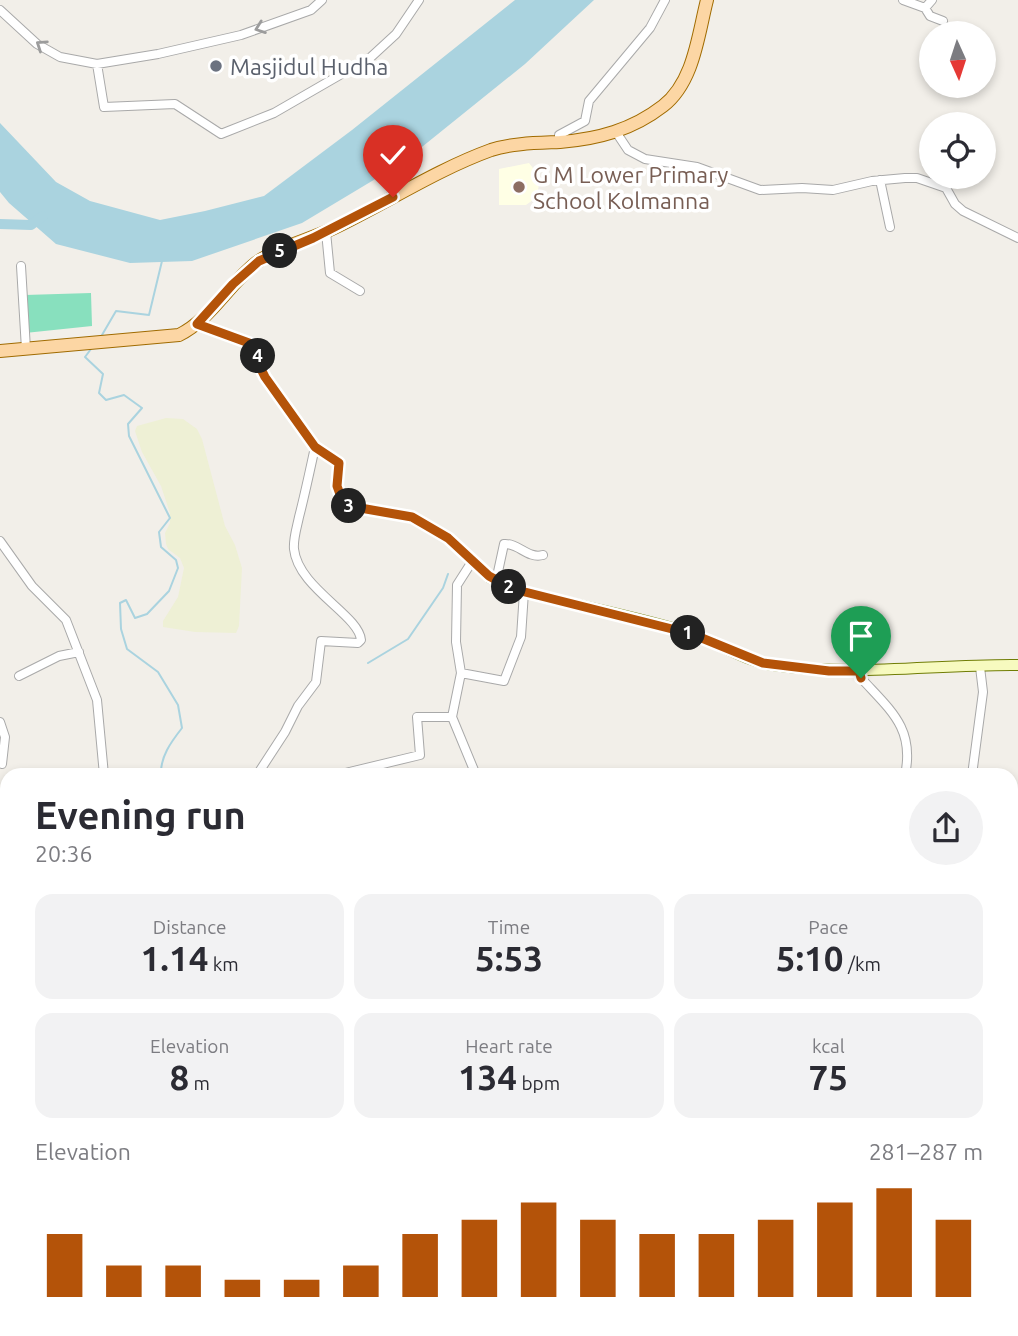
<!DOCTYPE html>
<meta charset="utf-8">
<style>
body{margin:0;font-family:Ubuntu,sans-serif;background:#f2f2f3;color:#2b2b33;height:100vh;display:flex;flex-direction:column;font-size:26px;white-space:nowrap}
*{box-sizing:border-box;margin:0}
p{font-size:23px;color:#7c7c81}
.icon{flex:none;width:38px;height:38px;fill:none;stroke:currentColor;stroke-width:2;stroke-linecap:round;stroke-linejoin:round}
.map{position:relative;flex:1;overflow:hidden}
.side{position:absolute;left:0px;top:768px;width:1018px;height:569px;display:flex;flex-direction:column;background:#fff;border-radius:21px 21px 0 0;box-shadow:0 4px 10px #0003}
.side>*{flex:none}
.needle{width:46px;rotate:177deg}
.controls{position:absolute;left:919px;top:21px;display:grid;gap:14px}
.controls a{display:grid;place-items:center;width:77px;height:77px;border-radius:50%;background:#fff;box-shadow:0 4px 10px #0003;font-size:35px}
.pin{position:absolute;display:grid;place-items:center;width:60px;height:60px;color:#fff;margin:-72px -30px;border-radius:50% 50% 50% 0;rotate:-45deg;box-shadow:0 0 7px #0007}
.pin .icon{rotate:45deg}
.km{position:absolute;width:35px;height:35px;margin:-18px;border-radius:50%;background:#222;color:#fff;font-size:19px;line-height:35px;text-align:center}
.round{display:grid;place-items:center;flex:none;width:74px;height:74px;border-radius:37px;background:#f2f2f3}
.summary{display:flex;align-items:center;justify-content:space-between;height:119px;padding:0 35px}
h1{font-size:38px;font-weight:700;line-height:52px}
.stats{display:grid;grid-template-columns:repeat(3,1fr);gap:10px;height:119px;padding:7px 35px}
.stats div{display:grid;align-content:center;border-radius:18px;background:#f2f2f3;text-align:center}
.stats b{font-size:35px;font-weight:700}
.stats small{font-size:19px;font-weight:400}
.stats p{font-size:19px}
.chart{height:196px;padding:14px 35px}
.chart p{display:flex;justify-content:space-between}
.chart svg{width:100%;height:126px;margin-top:7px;stroke:#b45309;stroke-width:6}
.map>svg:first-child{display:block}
</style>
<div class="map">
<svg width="1018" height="1336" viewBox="0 0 1018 1336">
<rect width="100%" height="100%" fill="#f2efe9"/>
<path fill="#ebdbe8" d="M 1012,939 L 1018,940 L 1018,1044 L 1012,1036 Z"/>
<path fill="#ffffe5" d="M 529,163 L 540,177 L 537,197 L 526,205 L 499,205 L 499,169 Z"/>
<path fill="#eef0d5" d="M 166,418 L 183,419 L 197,429 L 202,439 L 225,526 L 235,545 L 242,568 L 239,626 L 236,633 L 195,632 L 163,627 L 163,621 L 178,597 L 184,568 L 180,558 L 168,549 L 166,544 L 165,533 L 170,523 L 170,513 L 161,486 L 142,452 L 135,431 L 137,426 Z"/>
<path fill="#88e0be" d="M 91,293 L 92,326 L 25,333 L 25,295 Z"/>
<path fill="#aad3df" d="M 515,0 L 594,0 L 525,64 L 402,163 L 302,223 L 192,261 L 130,263 L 56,244 L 9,203 L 0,192 L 0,123 L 56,182 L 90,201 L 160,220 L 205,211 L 264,196 L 352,130 Z"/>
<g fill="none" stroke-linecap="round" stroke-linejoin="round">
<path stroke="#aad3df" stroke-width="2" d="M 102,335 L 116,311 L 149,315 L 162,261
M 91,349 L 85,357 L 103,374 L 99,393 L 106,400 L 124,395 L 142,408 L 128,424 L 129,436 L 170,518 L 159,532 L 161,547 L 176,560 L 178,568 L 169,591 L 147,614 L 135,618 L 126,600 L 120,603 L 121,629 L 127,649 L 158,672 L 178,705 L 182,728 C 171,742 160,757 161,775
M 368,663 L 408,639 L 443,588 L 448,574"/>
<path stroke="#aad3df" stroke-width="10" d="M 0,224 L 31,225 L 43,216"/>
<g stroke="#a9a9a9" stroke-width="10">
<path id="street" d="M 903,0 L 925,8 L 932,0
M 925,8 L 930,16 L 943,21
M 0,10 L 37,44 L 60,57 L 97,64 L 158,54 L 241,35 L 311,10 L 322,0
M 97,64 L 104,107 L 175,104 L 221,134 L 274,113 L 371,57 L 396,34 L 419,0
M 616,132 L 628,150 L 645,159 L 697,167 L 760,190 L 802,188 L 833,190 L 872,181 L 905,178 L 917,178 L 946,188 L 955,204 L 963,211 L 1018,238
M 559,142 L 559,135 L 585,121 L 589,101 L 650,28 L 665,0
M 880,180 L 890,227
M 326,232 L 330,273 L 360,291
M 21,266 L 26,349
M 0,541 L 32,586 L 66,620 L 97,700 L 104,775
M 496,581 L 504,544 C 519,543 527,559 543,555
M 859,672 L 861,678 C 890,710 915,728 905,775
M 461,673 L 504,681 L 521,637 L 524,592
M 19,676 L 59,656 L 79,652
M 452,717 L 476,775
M 0,722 L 5,737 L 2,764
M 257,775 L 285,732 L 298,706 L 316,682 L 321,641 L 358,643 L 361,640 C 359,615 298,588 294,549 C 293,539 297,527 299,517 C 305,494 310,470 315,447
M 337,775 L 420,755 L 417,717 L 452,717 L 461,673 L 456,642 L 457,585 L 473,560
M 972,775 L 983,692 L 980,667
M 0,864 L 7,867
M 0,1115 L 7,1125
M 5,1125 L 7,1138
M 0,1245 L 7,1235
M 116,1330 L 131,1336
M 453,1330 L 455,1336
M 609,1330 L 610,1336
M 257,1336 L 260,1330"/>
</g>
<g stroke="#707d05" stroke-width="12">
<path id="secondary" d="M 197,324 L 249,343 L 257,350 L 260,367 L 265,377 L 315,447 L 339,463 L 337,486 L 341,497 L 350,506 L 412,517 L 448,538 L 489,577 L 514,589 C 571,605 631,615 689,633 C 718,642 744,661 773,665 C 855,677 936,664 1018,665"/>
</g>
<g stroke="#a06b00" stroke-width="14">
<path id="primary" d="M 0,351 L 179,335 C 210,320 229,284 256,263 C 278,247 309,240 334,228 C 386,203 436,170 491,150 C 513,143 537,143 560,142 C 598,139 632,130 663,106 C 694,82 698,35 707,0"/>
</g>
<use href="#street" stroke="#fff" stroke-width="8"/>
<use href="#secondary" stroke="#f7fabf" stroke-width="10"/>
<use href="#primary" stroke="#fcd6a4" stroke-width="12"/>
</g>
<defs><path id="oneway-chevron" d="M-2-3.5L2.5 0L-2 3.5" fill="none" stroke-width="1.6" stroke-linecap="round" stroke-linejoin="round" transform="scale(1.75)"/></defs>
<g stroke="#9c9c9c">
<use href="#oneway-chevron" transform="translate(260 28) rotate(160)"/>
<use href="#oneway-chevron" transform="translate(41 45) rotate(-146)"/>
</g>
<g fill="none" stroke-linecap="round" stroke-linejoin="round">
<g stroke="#fff" stroke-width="14">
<path id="route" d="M 393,197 L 313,238 L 259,261 L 233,284 L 197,324 L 249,343 L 257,350 L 260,367 L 265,377 L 315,447 L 339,463 L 337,486 L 341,497 L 349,506 L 412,517 L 448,538 L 489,576 L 513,589 L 692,634 L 763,663 L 829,671 L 859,671 L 861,678"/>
</g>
<use href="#route" stroke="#b45309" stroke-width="9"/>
</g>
<circle fill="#6b7280" stroke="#fff" stroke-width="2.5" cx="216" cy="66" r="7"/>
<circle fill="#8d6e63" stroke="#fff" stroke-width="2.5" cx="519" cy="187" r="7"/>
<g text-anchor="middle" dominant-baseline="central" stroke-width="7" stroke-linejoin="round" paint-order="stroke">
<g font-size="23" fill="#5b616d" stroke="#fff" text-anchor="start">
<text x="230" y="66">Masjidul Hudha</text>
</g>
<g font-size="23" fill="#785e54" stroke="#fff" text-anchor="start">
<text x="533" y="174">G M Lower Primary<tspan x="533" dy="26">School Kolmanna</tspan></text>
</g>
</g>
</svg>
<div class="controls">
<a><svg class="needle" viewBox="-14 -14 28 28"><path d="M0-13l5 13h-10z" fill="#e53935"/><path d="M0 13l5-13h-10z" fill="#7c7c81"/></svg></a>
<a><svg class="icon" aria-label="locate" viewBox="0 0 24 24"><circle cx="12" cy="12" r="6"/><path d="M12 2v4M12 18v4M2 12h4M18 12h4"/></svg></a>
</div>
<div class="pin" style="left:861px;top:678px;background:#1e9e55"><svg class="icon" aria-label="arrive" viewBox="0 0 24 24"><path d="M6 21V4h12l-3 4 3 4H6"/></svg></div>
<div class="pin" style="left:393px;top:197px;background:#d93025"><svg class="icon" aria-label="check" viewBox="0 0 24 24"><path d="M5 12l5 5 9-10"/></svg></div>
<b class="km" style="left:688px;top:633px">1</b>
<b class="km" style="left:509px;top:587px">2</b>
<b class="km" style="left:349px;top:506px">3</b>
<b class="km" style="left:258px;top:356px">4</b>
<b class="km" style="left:280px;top:251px">5</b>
<section class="side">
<div class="summary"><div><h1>Evening run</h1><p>20:36</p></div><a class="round"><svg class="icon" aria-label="share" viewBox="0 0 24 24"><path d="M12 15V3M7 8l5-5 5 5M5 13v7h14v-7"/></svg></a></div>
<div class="stats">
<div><p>Distance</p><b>1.14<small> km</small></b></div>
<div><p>Time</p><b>5:53</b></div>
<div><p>Pace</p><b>5:10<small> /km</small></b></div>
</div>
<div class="stats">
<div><p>Elevation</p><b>8<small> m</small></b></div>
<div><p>Heart rate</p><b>134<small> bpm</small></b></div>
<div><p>kcal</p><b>75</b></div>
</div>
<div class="chart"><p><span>Elevation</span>281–287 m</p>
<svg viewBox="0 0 160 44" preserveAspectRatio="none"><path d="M5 44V22M15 44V33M25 44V33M35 44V38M45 44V38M55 44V33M65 44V22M75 44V17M85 44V11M95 44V17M105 44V22M115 44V22M125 44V17M135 44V11M145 44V6M155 44V17"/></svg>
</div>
</section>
</div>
